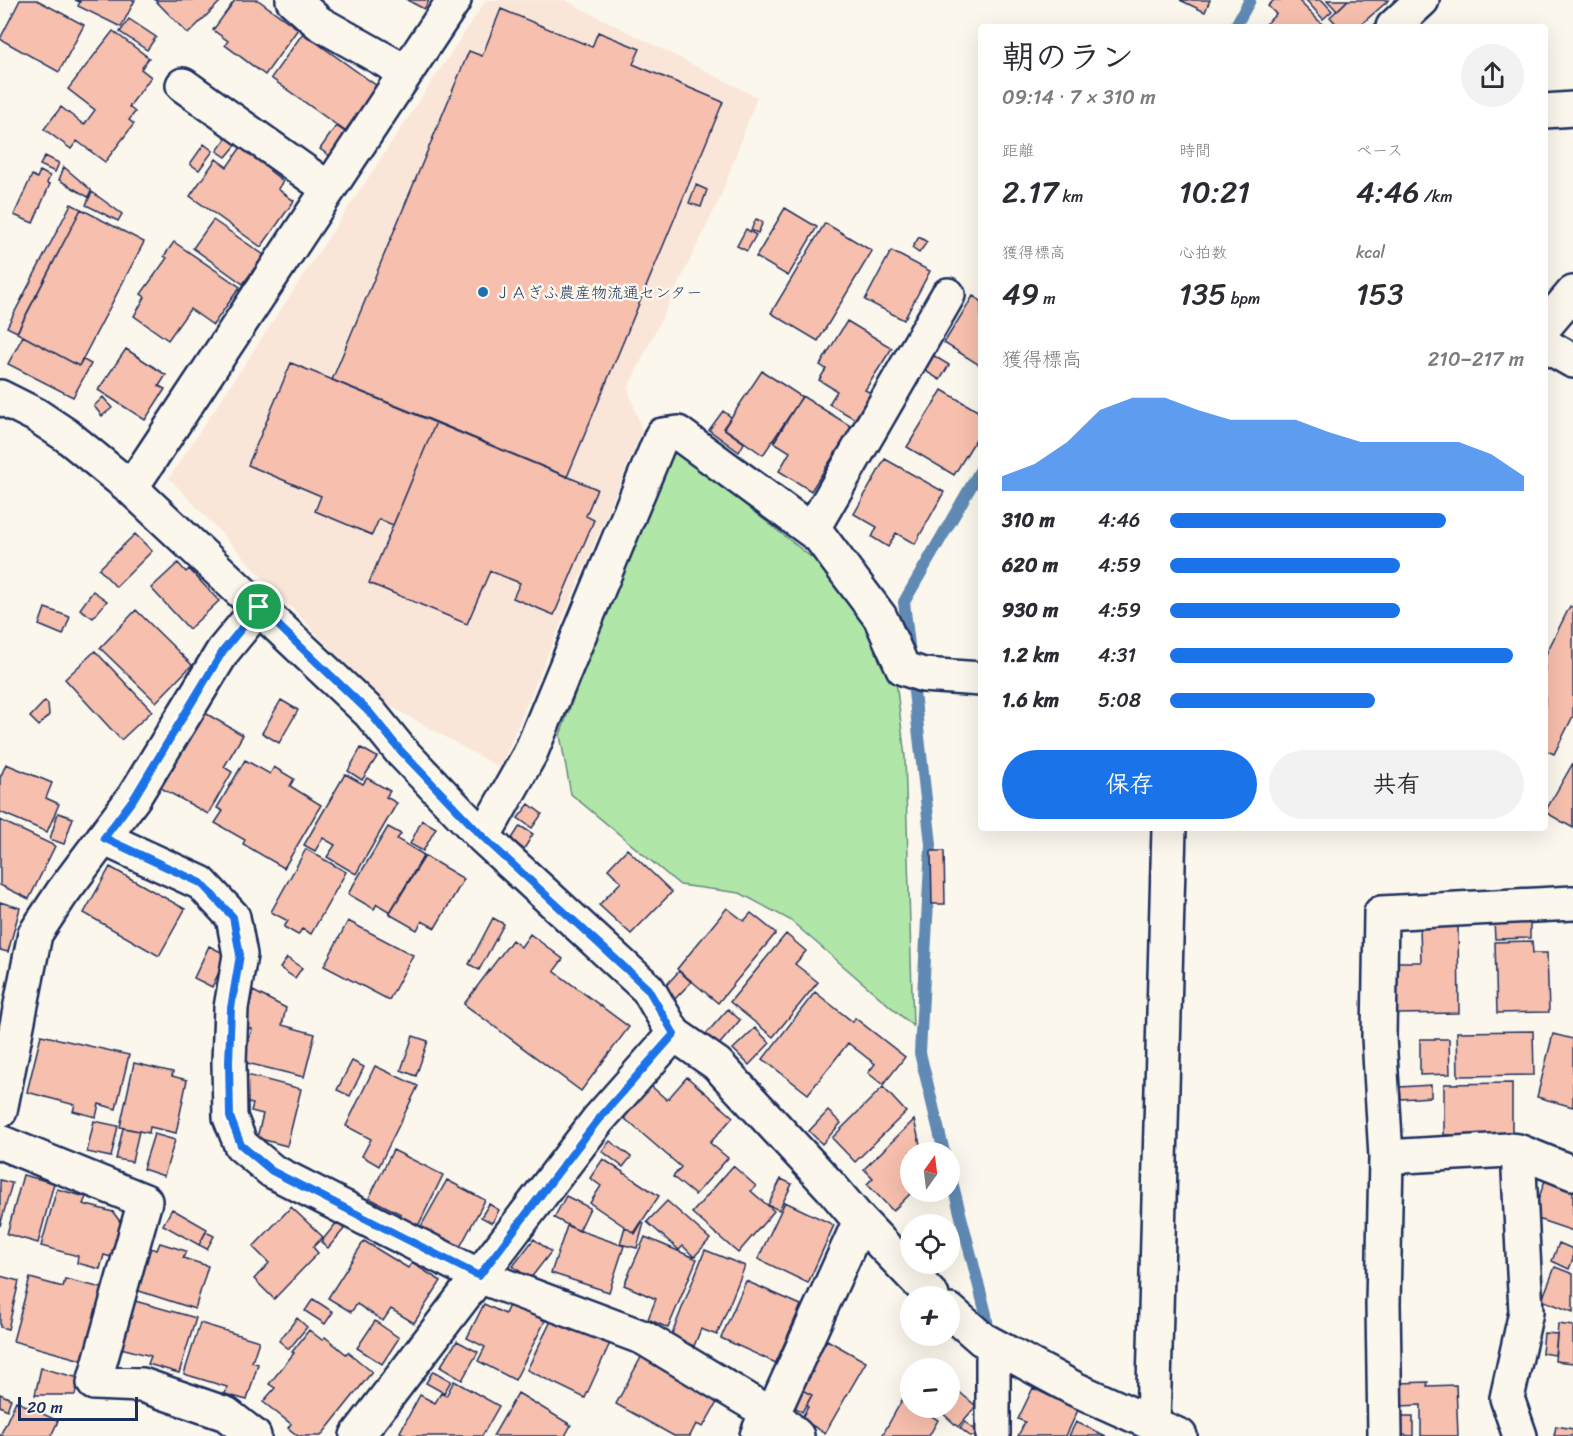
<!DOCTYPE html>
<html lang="ja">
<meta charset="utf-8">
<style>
body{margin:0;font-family:Sriracha,"Klee One",sans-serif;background:#f2f2f3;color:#2b2b33;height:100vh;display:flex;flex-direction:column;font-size:22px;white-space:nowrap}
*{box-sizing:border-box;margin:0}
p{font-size:20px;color:#7c7c81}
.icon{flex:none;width:33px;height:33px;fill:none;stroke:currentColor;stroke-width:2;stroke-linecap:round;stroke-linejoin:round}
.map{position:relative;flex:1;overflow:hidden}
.sheet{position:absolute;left:978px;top:24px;width:570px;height:807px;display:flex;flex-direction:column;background:#fff;border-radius:6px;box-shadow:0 6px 24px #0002}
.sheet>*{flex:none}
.needle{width:39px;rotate:14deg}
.buttons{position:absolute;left:900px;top:1142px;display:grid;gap:12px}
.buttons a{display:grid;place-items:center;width:60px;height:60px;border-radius:50%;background:#fff;box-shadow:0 6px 24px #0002;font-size:30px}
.scale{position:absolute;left:18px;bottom:15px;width:120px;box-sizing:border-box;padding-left:6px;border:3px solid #1b2f5e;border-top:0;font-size:16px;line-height:21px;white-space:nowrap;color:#1b2f5e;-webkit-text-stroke:4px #fbf7ec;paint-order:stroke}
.pin{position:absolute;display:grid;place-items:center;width:51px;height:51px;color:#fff;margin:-26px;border:3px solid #fff;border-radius:50%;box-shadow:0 2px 6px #0007}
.round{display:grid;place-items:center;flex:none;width:63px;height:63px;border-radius:32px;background:#f2f2f3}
.headline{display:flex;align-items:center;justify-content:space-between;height:102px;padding:0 24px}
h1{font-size:33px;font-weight:600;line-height:45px}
.stats{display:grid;grid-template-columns:repeat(3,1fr);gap:9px;height:102px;padding:6px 24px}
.stats div{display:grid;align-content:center}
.stats b{font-size:30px;font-weight:600}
.stats small{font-size:16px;font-weight:400}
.stats p{font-size:16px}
.chart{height:168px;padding:12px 24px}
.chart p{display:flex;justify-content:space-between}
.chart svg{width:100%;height:108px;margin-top:6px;fill:#1a73e8;opacity:.7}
.button{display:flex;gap:12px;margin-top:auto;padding:12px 24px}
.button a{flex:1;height:69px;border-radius:36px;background:#1a73e8;color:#fff;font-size:24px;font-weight:600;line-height:69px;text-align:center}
.button a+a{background:#f2f2f3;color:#2b2b33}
ul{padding:0 24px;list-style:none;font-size:20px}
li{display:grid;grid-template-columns:96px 72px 1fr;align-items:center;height:45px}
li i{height:15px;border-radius:8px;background:#1a73e8}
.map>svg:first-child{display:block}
</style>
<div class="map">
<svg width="1573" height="1436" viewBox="0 0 1573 1436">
<rect width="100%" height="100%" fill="#fbf7ec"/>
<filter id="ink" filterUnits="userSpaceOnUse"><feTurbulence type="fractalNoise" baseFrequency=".0167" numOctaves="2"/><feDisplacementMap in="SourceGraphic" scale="12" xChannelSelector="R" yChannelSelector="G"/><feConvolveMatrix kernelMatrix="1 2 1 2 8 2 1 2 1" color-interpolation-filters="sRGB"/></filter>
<g filter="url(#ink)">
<path fill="#fae6d9" d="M 486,0 L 565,0 L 757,97 L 721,196 L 628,388 L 642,431 L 500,768 L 378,699 L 169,478 Z"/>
<path fill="#b0e6a8" stroke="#668a83" stroke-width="1.5" d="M 677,451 L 820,564 L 864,619 L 895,673 L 905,757 L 913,1026 L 790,920 L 740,893 L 680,885 L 571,794 L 560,735 L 658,464 Z"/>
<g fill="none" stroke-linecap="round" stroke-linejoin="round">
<path stroke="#608ab4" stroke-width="12" d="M 1235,27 L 1250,0
M 910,654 L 904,602 L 981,469
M 912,674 L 931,844 L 920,1053 L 944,1152
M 950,1174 L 986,1314 L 989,1336"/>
</g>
<path fill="#f7bfad" stroke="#1b2f5e" stroke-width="1.5" d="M 20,0 L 37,0 L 84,25 L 59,72 L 0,39 Z
M 75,0 L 135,0 L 121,27 L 78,6 L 80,2 Z
M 155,0 L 222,0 L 188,34 Z
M 235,0 L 258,0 L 298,29 L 265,75 L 225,45 L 228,41 L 213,30 Z
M 407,0 L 429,0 L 424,9 Z
M 1180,0 L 1210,0 L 1205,12 Z
M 1274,0 L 1298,0 L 1325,27 L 1263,27 L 1276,14 L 1268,6 Z
M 1306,0 L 1322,0 L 1332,11 L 1323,19 Z
M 1327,0 L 1348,0 L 1337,11 Z
M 1348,0 L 1389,0 L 1358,27 L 1339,27 L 1330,17 Z
M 501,9 L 592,47 L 598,32 L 640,49 L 633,64 L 723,102 L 567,477 L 332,380 L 469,51 L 482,56 Z
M 129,19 L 156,37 L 147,50 L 120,32 Z
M 113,31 L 149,58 L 141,69 L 151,77 L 129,107 L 135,112 L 129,120 L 134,124 L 105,162 L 77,141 L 71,149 L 44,129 L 61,107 L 84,125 L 95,110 L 68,89 Z
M 303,33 L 377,86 L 345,131 L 271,78 Z
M 336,126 L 348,134 L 331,157 L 320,149 Z
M 228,136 L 237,144 L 226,157 L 217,151 Z
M 204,144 L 213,151 L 199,170 L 190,164 Z
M 241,147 L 272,169 L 270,171 L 283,181 L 278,189 L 294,201 L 261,247 L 190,196 L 216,159 L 227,167 Z
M 45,156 L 59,163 L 55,172 L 40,165 Z
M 64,167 L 91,190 L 88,197 L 59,180 Z
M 40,171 L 50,176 L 47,183 L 50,184 L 33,223 L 14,215 L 32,175 L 37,178 Z
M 696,185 L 707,190 L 701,207 L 689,203 Z
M 92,192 L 122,214 L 118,221 L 86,205 Z
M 71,204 L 81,209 L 17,332 L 7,327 Z
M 785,208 L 817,227 L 788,276 L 756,257 Z
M 81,209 L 144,242 L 79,366 L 17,333 Z
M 756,219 L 763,222 L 758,233 L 751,230 Z
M 213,220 L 264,255 L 243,284 L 193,248 Z
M 825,223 L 872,251 L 818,341 L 771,313 Z
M 746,229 L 756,235 L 747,251 L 737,246 Z
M 919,237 L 927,242 L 919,253 L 912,248 Z
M 174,242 L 240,287 L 213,325 L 190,309 L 168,340 L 134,316 L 145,297 L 141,294 L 167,258 L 164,256 Z
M 891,251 L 930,271 L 904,320 L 865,300 Z
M 973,296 L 981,301 L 981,366 L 944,343 Z
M 847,321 L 892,348 L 865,390 L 871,393 L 855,419 L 829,404 L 837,391 L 819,380 L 826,369 L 820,365 Z
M 23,336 L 79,366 L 82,359 L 91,364 L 73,397 L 8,364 Z
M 126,349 L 166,375 L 159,386 L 165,389 L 145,420 L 98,390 Z
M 931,354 L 949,365 L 940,380 L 922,369 Z
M 291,363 L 436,422 L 393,525 L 379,519 L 372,535 L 315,511 L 321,496 L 248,465 Z
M 762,371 L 802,397 L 763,455 L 724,428 Z
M 942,390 L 981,413 L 981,431 L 954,475 L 907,447 Z
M 802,396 L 852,427 L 811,491 L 779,471 L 790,452 L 774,442 Z
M 103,397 L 112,408 L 102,416 L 94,406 Z
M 723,411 L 731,417 L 723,428 L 744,443 L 739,452 L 709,430 Z
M 436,422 L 597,489 L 586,516 L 594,520 L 554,615 L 513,598 L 520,583 L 490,571 L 467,624 L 369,583 Z
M 885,459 L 944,492 L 915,544 L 896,533 L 888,547 L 872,537 L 877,527 L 854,514 Z
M 135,534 L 152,551 L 116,587 L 99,569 Z
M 178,563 L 186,572 L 189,569 L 219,601 L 189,629 L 151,588 Z
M 93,591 L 107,601 L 93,618 L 80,609 Z
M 1570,606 L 1573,608 L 1573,716 L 1554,754 L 1545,750 L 1545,656 Z
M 45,608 L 70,617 L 63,635 L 39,625 Z
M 136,610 L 192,665 L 156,702 L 100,648 Z
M 95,651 L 152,711 L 121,740 L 65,679 Z
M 281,700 L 298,710 L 279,743 L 262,733 Z
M 45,701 L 48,704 L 49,715 L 39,726 L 30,717 Z
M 205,713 L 243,735 L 224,767 L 232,772 L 208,814 L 161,788 Z
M 361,748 L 377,757 L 362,780 L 348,771 Z
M 245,760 L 270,774 L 274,767 L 294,779 L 290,786 L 321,805 L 284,868 L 243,844 L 245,840 L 215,823 L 223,811 L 217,808 Z
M 1573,763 L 1573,828 L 1545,812 Z
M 6,764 L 52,783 L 46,798 L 59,804 L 47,832 L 0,812 L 0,778 Z
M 345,774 L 363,784 L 367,778 L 390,791 L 386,797 L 397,803 L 356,874 L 327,857 L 335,845 L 323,838 L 315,851 L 304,845 Z
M 529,804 L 542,814 L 532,828 L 518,818 Z
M 58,813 L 73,818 L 64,844 L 50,839 Z
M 0,820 L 55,846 L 29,899 L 0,885 Z
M 422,820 L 436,828 L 423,851 L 410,844 Z
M 520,826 L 533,834 L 524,849 L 511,840 Z
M 388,827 L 401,834 L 397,839 L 424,855 L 390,912 L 377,904 L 374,909 L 348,894 Z
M 306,849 L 346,872 L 311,934 L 302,929 L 298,935 L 284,927 L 288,921 L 271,912 Z
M 627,849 L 672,892 L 631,934 L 599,905 L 621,882 L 608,869 Z
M 931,851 L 944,851 L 945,904 L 932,904 Z
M 425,856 L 464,879 L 435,928 L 422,921 L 417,930 L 389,914 Z
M 110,867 L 185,909 L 159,956 L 84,913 Z
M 0,902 L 20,908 L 8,952 L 0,950 Z
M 727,908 L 744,921 L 751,913 L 776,933 L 718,1003 L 677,969 Z
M 493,918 L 504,924 L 479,970 L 469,964 Z
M 1530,920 L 1530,938 L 1495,939 L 1494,921 Z
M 348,921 L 413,955 L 389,1000 L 324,966 Z
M 1420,926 L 1458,926 L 1459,1013 L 1396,1014 L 1396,962 L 1421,962 Z
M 530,934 L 563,959 L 554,971 L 629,1027 L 581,1091 L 464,1004 L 512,940 L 521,947 Z
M 786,934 L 806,951 L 795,964 L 818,982 L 773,1037 L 730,1002 Z
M 1532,941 L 1533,953 L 1547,953 L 1549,1012 L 1497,1013 L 1495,942 Z
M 209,946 L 227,955 L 212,987 L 194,978 Z
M 287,958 L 302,968 L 295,978 L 280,968 Z
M 679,971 L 691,982 L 674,1000 L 662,990 Z
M 253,991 L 286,1008 L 282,1025 L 315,1034 L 304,1077 L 243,1062 L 252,1029 L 244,1027 Z
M 815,992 L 853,1022 L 855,1018 L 905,1057 L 883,1085 L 868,1073 L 875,1064 L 848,1043 L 808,1094 L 763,1059 Z
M 728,1009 L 740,1020 L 718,1046 L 705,1035 Z
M 755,1028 L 770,1043 L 749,1065 L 733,1049 Z
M 1533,1031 L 1534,1075 L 1458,1076 L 1457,1032 Z
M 1553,1034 L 1573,1039 L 1573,1107 L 1537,1097 Z
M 41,1035 L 129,1055 L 116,1109 L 99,1104 L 96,1117 L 73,1111 L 75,1105 L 27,1092 Z
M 413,1036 L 428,1041 L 416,1076 L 401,1070 Z
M 1420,1039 L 1449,1039 L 1450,1074 L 1420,1075 Z
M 352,1061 L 364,1067 L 350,1096 L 337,1090 Z
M 134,1063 L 173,1072 L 172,1076 L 187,1080 L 176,1133 L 150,1127 L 149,1133 L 120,1127 Z
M 375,1066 L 418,1086 L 379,1166 L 362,1156 L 371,1139 L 346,1126 Z
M 239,1073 L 301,1089 L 287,1146 L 257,1138 L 263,1114 L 251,1111 L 253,1104 L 244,1102 Z
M 687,1077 L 733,1117 L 710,1143 L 728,1158 L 695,1195 L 673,1177 L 681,1167 L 624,1118 L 651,1086 L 667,1100 Z
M 1512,1083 L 1512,1134 L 1444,1135 L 1444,1084 Z
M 1431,1085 L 1431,1097 L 1401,1099 L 1400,1087 Z
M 883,1087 L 906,1112 L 855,1162 L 832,1138 Z
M 828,1111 L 841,1123 L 822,1144 L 809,1131 Z
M 914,1120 L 922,1152 L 910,1152 L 910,1191 L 913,1191 L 893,1211 L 867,1184 L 873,1178 L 864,1169 Z
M 94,1121 L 118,1126 L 111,1157 L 87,1152 Z
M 123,1128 L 139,1131 L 132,1162 L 116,1159 Z
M 154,1134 L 175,1140 L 164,1176 L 143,1169 Z
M 610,1141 L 631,1157 L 623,1167 L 602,1151 Z
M 393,1150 L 443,1175 L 417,1228 L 399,1219 L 401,1214 L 369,1198 Z
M 603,1159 L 659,1196 L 634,1233 L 590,1203 L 601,1186 L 590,1178 Z
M 733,1166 L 756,1186 L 751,1191 L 774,1211 L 738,1253 L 692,1213 Z
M 1548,1172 L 1573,1181 L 1573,1231 L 1532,1217 Z
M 23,1175 L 54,1183 L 38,1243 L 7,1234 Z
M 781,1179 L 792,1184 L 779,1210 L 768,1205 Z
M 0,1180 L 12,1183 L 0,1226 Z
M 447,1180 L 485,1200 L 459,1249 L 420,1228 Z
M 57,1189 L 86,1197 L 83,1204 L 113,1212 L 121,1223 L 111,1257 L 104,1255 L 100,1269 L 77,1263 L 78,1256 L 41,1246 Z
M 566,1196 L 590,1208 L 579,1231 L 554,1218 Z
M 667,1201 L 710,1239 L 694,1257 L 683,1246 L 679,1250 L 647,1222 Z
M 785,1202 L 834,1225 L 808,1283 L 758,1259 Z
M 489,1204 L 499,1210 L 492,1223 L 481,1217 Z
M 291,1207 L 323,1237 L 313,1247 L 318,1253 L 274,1299 L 254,1279 L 269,1263 L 253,1247 Z
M 172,1209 L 207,1229 L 199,1245 L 163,1225 Z
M 337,1222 L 344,1229 L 328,1248 L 321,1242 Z
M 642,1222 L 644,1223 L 637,1248 L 620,1244 L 625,1227 L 635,1234 Z
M 567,1226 L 624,1246 L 609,1292 L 551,1273 Z
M 206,1232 L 214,1236 L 207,1249 L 199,1245 Z
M 645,1237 L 697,1259 L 668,1328 L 648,1319 L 656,1299 L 624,1285 Z
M 534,1239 L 551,1252 L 530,1279 L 513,1266 Z
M 364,1241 L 408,1268 L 412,1263 L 441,1281 L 414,1323 L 391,1309 L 383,1321 L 357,1304 L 351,1312 L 328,1298 Z
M 160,1243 L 186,1251 L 183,1258 L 208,1266 L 195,1309 L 136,1290 L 150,1248 L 157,1250 Z
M 1559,1243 L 1573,1249 L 1573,1259 L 1569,1269 L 1552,1261 Z
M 705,1250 L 745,1266 L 717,1335 L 701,1329 L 694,1346 L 671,1336 Z
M 1555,1267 L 1573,1274 L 1573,1312 L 1542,1300 Z
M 0,1276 L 19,1281 L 8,1329 L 0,1327 Z
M 30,1278 L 63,1287 L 65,1279 L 106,1289 L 85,1361 L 13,1341 Z
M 746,1281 L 801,1305 L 776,1363 L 721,1338 Z
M 313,1299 L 333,1312 L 325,1324 L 305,1311 Z
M 135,1301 L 196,1318 L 179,1373 L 148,1364 L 151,1356 L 121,1348 Z
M 510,1303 L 545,1321 L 515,1380 L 478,1361 L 485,1347 L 467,1338 L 484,1304 L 505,1314 Z
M 297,1318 L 307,1327 L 289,1349 L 279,1341 Z
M 375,1321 L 399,1338 L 382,1364 L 357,1348 Z
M 551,1321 L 572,1331 L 574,1327 L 610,1343 L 585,1398 L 527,1370 Z
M 200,1323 L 259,1341 L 252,1362 L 258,1364 L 247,1400 L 225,1394 L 227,1387 L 184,1374 Z
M 1558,1324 L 1573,1326 L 1573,1363 L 1555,1361 Z
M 309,1330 L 322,1340 L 325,1337 L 346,1354 L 348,1352 L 372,1372 L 321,1436 L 298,1436 L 288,1428 L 291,1424 L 263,1402 L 275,1388 L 269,1384 L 294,1353 L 292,1352 Z
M 1544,1333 L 1557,1334 L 1555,1355 L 1542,1353 Z
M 827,1340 L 866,1362 L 825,1433 L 801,1419 L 808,1407 L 806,1406 L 812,1395 L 802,1390 L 813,1372 L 810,1370 Z
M 457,1341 L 478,1352 L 462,1380 L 440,1367 Z
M 645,1350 L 720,1397 L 703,1427 L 696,1424 L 690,1436 L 674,1436 L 616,1404 Z
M 41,1368 L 79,1378 L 75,1395 L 35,1395 Z
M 433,1371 L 451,1381 L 444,1393 L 426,1383 Z
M 454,1381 L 499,1406 L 482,1436 L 408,1436 L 400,1432 L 420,1395 L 435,1403 L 441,1393 L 446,1396 Z
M 1428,1382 L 1427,1386 L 1456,1385 L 1458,1436 L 1421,1436 L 1421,1405 L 1400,1406 L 1399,1383 Z
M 1033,1388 L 1078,1410 L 1066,1436 L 1018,1436 L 1025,1422 L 1018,1419 Z
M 802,1390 L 812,1395 L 802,1412 L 795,1407 L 794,1403 Z
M 957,1390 L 976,1406 L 958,1427 L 939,1410 L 942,1407 L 950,1407 L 950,1398 Z
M 907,1391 L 910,1393 L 910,1407 L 929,1407 L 933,1410 L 930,1415 L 938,1420 L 929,1436 L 882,1436 Z
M 518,1393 L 571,1425 L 565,1436 L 493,1436 Z
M 0,1394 L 11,1399 L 7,1410 L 0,1406 Z
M 16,1401 L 58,1421 L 51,1436 L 0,1436 Z
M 1401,1416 L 1413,1416 L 1413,1436 L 1400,1435 Z
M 965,1422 L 978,1432 L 974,1436 L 970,1436 L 960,1428 Z
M 1076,1422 L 1106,1436 L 1069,1436 Z
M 1556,1426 L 1573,1429 L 1573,1436 L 1554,1436 Z"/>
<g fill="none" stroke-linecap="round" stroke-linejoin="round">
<g stroke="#1b2f5e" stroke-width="38">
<path id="minor" d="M 293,0 L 319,23 L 406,72
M 1393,27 L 1422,0
M 183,85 L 329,189
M 1545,111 L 1573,109
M 1545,326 L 1573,293
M 1545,345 L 1573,361
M 0,397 L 36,415 L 66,435 L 131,488 L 370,713 L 400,750 L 483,837 L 648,989 L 674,1034 L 717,1064 L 832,1188 L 860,1221 L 932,1296
M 131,488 L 454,0
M 812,530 L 948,295
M 483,837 L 530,754 L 662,435 L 678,433 L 820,537 L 880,617 L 903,668 L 923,675 L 981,679
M 103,838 L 201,883 L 233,917 L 240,955 L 231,1008 L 229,1062 L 230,1117 L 241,1145 L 272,1171 L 479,1276 L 644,1338 L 779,1419 L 797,1436
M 0,1111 L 35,934 L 62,893 L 134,797 L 223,651 L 259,607
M 0,1142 L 145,1201 L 94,1383 L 142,1385 L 226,1414 L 254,1436
M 1518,1151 L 1526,1312 L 1507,1398 L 1520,1436
M 1386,1157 L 1508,1150 L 1518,1151 L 1573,1173
M 950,1311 L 982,1339 L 1075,1389 L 1180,1436
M 993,1345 L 993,1436
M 1153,1423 L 1169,828
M 357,1436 L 598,1120 L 674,1034
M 757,1436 L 764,1418 L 775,1409 L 860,1221
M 1385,1436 L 1383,1304 L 1386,1157 L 1379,1037 L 1381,913 L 1573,903"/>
</g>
<use href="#minor" stroke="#fbf7ec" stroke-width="33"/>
</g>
</g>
<g fill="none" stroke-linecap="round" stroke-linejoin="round" filter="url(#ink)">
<g stroke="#fff" stroke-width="12">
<path id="route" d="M 259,607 L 370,713 L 400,750 L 483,837 L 648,989 L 674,1034 L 598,1120 L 479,1276 L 272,1171 L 241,1145 L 230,1117 L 229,1062 L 231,1008 L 240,955 L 233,917 L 201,883 L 104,838 L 134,798 L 223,651 Z"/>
</g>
<use href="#route" stroke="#1a73e8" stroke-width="8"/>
</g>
<circle fill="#1f6fb2" stroke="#fbf7ec" stroke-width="2" cx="483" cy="292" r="6"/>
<g text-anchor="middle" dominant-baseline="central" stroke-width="5" stroke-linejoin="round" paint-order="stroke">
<g font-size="16" fill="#1b2f5e" stroke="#fbf7ec" text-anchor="start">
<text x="495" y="292">ＪＡぎふ農産物流通センター</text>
</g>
</g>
</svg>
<div class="buttons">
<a><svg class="needle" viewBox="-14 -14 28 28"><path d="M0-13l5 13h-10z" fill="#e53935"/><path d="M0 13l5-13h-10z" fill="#7c7c81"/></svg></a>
<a><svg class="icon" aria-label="locate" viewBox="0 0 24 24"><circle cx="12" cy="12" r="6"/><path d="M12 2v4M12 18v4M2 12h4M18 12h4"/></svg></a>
<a>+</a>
<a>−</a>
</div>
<div class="scale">20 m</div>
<div class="pin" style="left:259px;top:607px;background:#1e9e55"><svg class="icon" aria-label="arrive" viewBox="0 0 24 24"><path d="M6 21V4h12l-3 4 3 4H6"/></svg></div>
<section class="sheet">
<div class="headline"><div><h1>朝のラン</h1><p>09:14 · 7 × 310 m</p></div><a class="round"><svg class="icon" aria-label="share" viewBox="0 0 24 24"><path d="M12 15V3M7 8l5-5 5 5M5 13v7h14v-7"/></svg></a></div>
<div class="stats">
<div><p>距離</p><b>2.17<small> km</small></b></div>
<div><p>時間</p><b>10:21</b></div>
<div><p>ペース</p><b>4:46<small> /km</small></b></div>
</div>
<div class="stats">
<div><p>獲得標高</p><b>49<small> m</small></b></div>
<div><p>心拍数</p><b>135<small> bpm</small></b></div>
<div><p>kcal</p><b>153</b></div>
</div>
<div class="chart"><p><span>獲得標高</span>210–217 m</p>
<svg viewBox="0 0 160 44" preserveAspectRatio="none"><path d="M0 44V38L10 33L20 24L30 11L40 6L50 6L60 11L70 15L80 15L90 15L100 20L110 24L120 24L130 24L140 24L150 29L160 38V44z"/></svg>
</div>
<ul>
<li><b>310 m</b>4:46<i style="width:78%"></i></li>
<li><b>620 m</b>4:59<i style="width:65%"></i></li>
<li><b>930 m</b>4:59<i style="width:65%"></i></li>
<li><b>1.2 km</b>4:31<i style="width:97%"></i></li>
<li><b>1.6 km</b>5:08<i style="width:58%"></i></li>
</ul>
<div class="button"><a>保存</a><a>共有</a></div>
</section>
</div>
